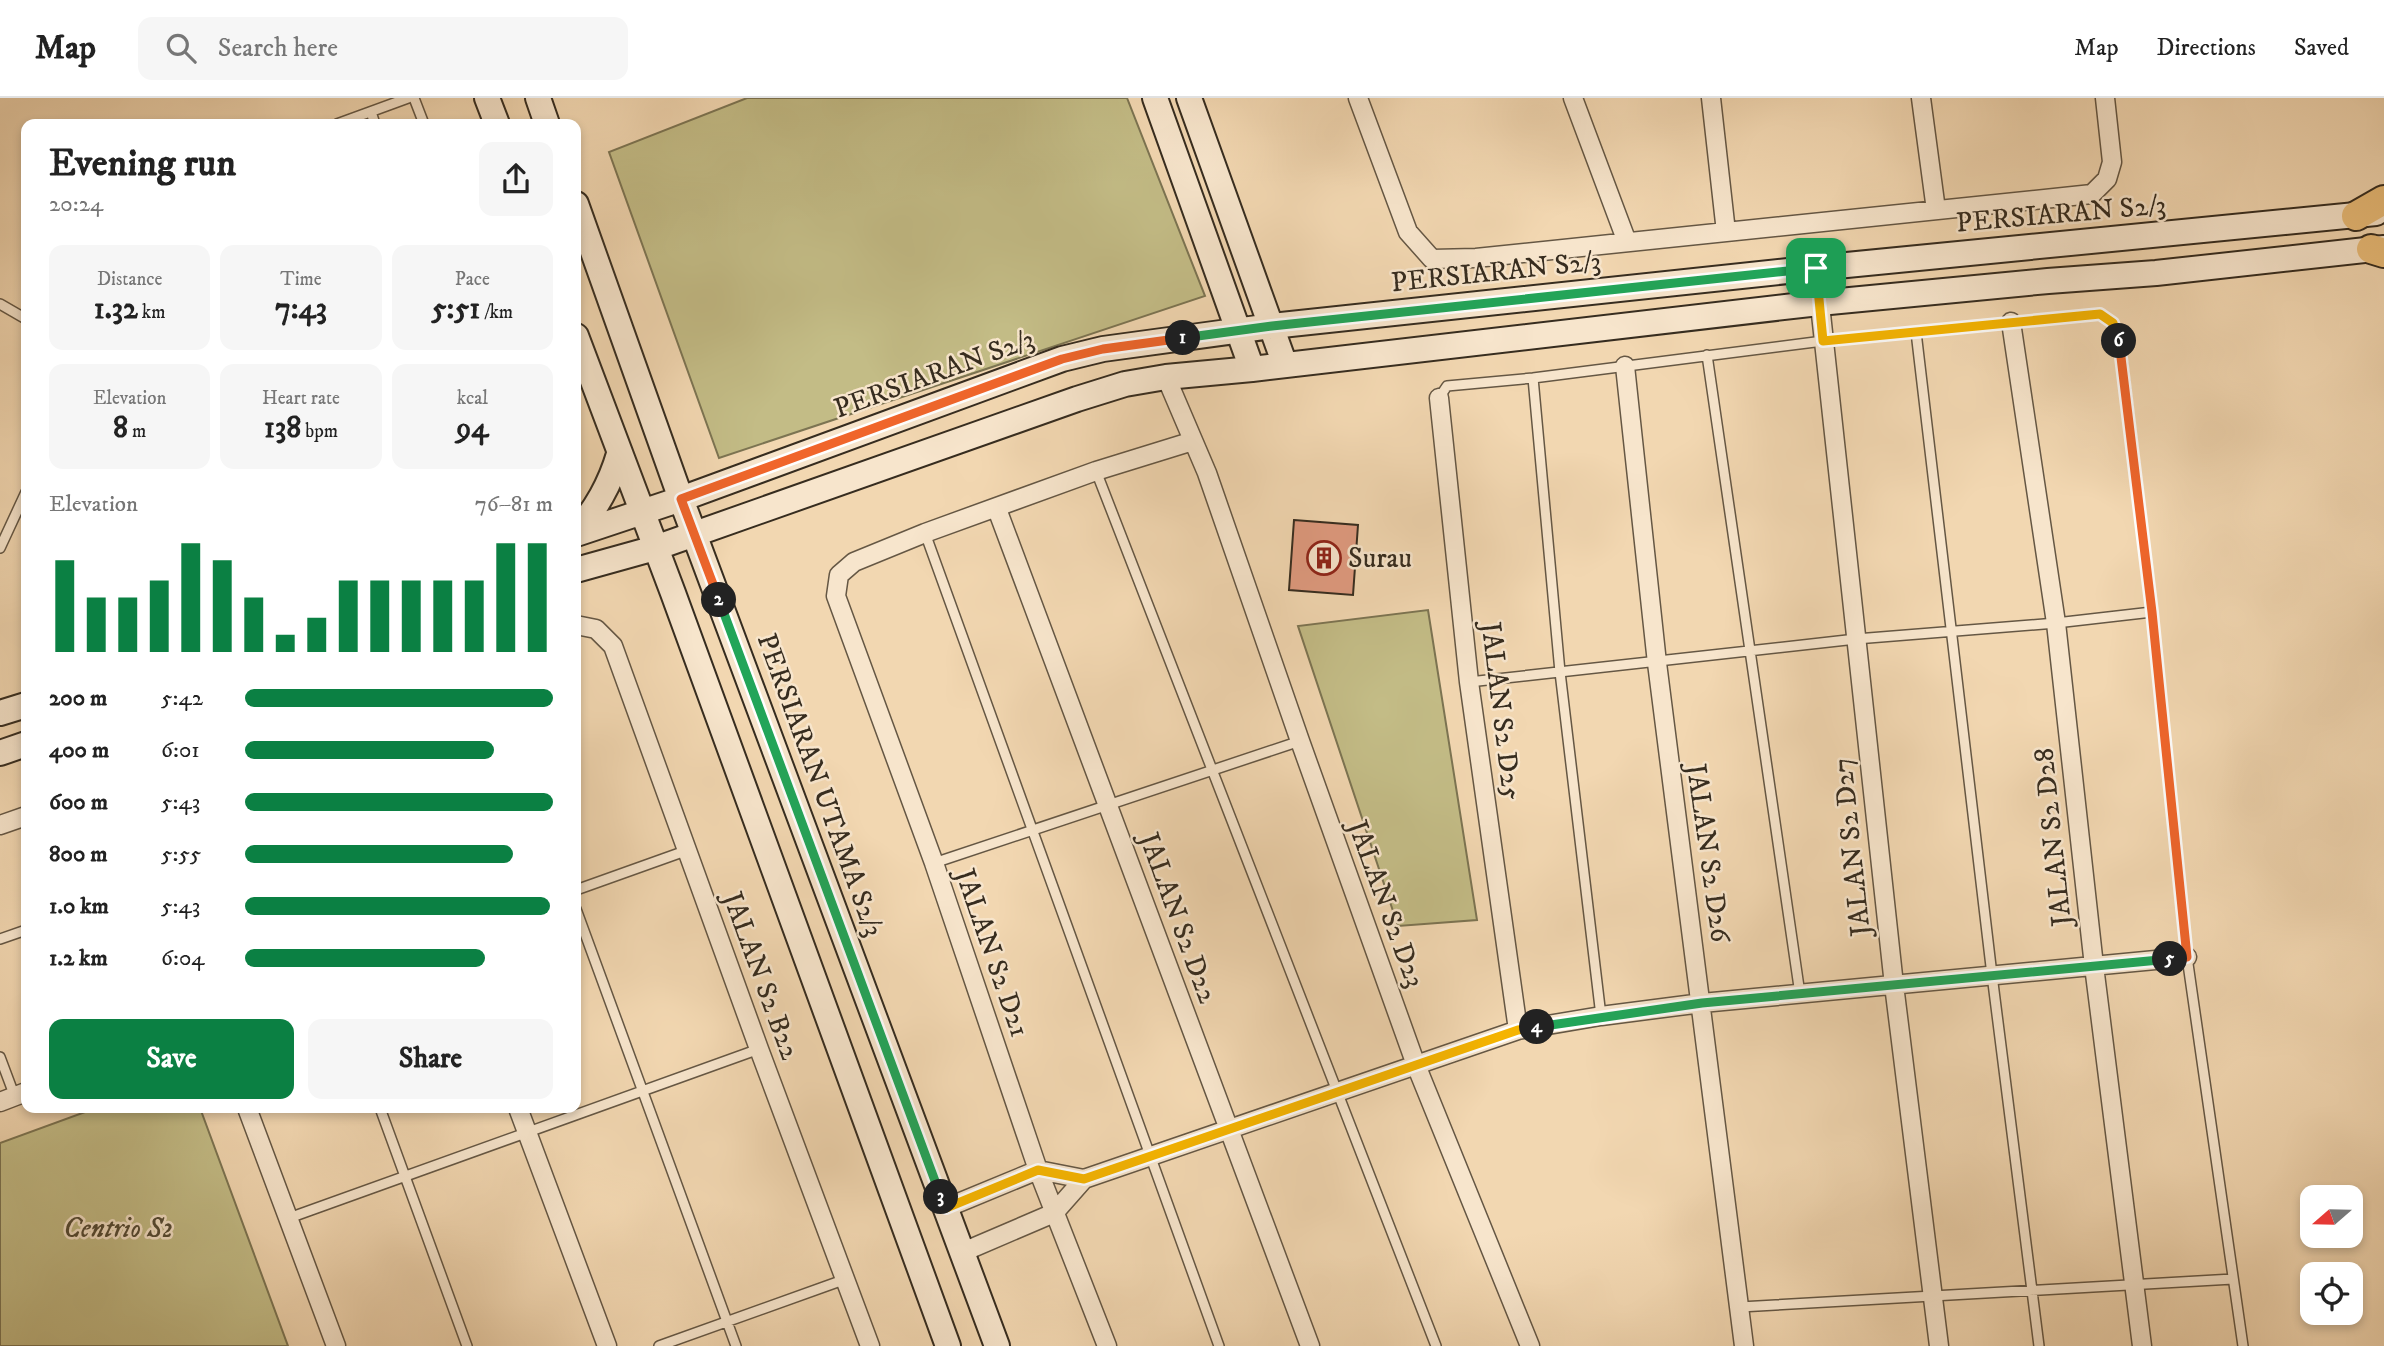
<!DOCTYPE html>
<meta charset="utf-8">
<style>
body{margin:0;font-family:"IM FELL DW Pica",serif;background:#f6f6f6;color:#222;height:100vh;display:flex;flex-direction:column;font-size:26px;white-space:nowrap}
*{box-sizing:border-box;margin:0}
p{font-size:23px;color:#767676}
.icon{flex:none;width:38px;height:38px;fill:none;stroke:currentColor;stroke-width:2;stroke-linecap:round;stroke-linejoin:round}
.map{position:relative;flex:1;overflow:hidden}
.sheet{position:absolute;left:21px;top:21px;width:560px;height:994px;display:flex;flex-direction:column;background:#fff;border-radius:14px;box-shadow:0 4px 10px #0003}
.sheet>*{flex:none}
.needle{width:46px;rotate:250deg}
.buttons{position:absolute;left:2300px;top:1087px;display:grid;gap:14px}
.buttons a{display:grid;place-items:center;width:63px;height:63px;border-radius:14px;background:#fff;box-shadow:0 4px 10px #0003;font-size:35px}
.pin{position:absolute;display:grid;place-items:center;width:60px;height:60px;color:#fff;margin:-30px;border-radius:14px;box-shadow:0 4px 10px #0006}
.km{position:absolute;width:35px;height:35px;margin:-18px;border-radius:50%;background:#222;color:#fff;font-size:19px;line-height:35px;text-align:center}
.round{display:grid;place-items:center;flex:none;width:74px;height:74px;border-radius:14px;background:#f6f6f6}
.overview{display:flex;align-items:center;justify-content:space-between;height:119px;padding:0 28px}
h1{font-size:38px;font-weight:700;line-height:52px}
.figures{display:grid;grid-template-columns:repeat(3,1fr);gap:10px;height:119px;padding:7px 28px}
.figures div{display:grid;align-content:center;border-radius:14px;background:#f6f6f6;text-align:center}
.figures b{font-size:30px;font-weight:700}
.figures small{font-size:19px;font-weight:400}
.figures p{font-size:19px}
.chart{height:196px;padding:14px 28px}
.chart p{display:flex;justify-content:space-between}
.chart svg{width:100%;height:126px;margin-top:7px;stroke:#0b8043;stroke-width:6}
.cta{display:flex;gap:14px;margin-top:auto;padding:14px 28px}
.cta a{flex:1;height:80px;border-radius:14px;background:#0b8043;color:#fff;font-size:28px;font-weight:700;line-height:80px;text-align:center}
.cta a+a{background:#f6f6f6;color:#222}
ul{padding:0 28px;list-style:none;font-size:23px}
li{display:grid;grid-template-columns:112px 84px 1fr;align-items:center;height:52px}
li i{height:18px;border-radius:9px;background:#0b8043}
header{display:flex;align-items:center;gap:42px;box-sizing:border-box;height:98px;padding:0 35px;background:#fff;border-bottom:2px solid #e0e0e0}
header strong{font-size:33px}
nav{display:flex;gap:38px;margin-inline-start:auto;font-size:24px}
.search{width:490px;height:63px;background:#f6f6f6;display:flex;align-items:center;gap:18px;box-sizing:border-box;padding:0 24px;border-radius:14px;color:#767676;font-size:26px}
.map>svg:first-child{display:block}
</style>
<header>
<strong>Map</strong>
<div class="search"><svg class="icon" aria-label="search" viewBox="0 0 24 24"><circle cx="10" cy="10" r="6"/><path d="M15 15l6 6"/></svg>Search here</div>
<nav><a>Map</a><a>Directions</a><a>Saved</a></nav>
</header>
<div class="map">
<svg width="2384" height="1248" viewBox="0 0 2384 1248">
<rect width="100%" height="100%" fill="#f2d7b1"/>
<filter id="stains"><feTurbulence type="fractalNoise" baseFrequency=".00286" numOctaves="4"/><feColorMatrix values="0 0 0 0 .2 0 0 0 0 .09 0 0 0 0 .02 0 0 0 .5 -.17"/></filter>
<radialGradient id="worn" r=".72"><stop offset=".6" stop-color="#630" stop-opacity="0"/><stop offset="1" stop-color="#630" stop-opacity=".3"/></radialGradient>
<path fill="#c3bc86" stroke="#7c7452" stroke-width="2" d="M 747,0 L 1127,0 L 1205,198 L 719,360 L 609,54 Z
M 1428,512 L 1477,822 L 1398,828 L 1298,528 Z
M 96,1010 L 200,1010 L 288,1248 L 0,1248 L 0,1045 Z"/>
<path fill="#df9a7f" stroke="#362c1f" stroke-width="2" d="M 1294,422 L 1358,427 L 1353,497 L 1289,492 Z"/>
<g fill="none" stroke-linecap="round" stroke-linejoin="round">
<g stroke="#655744" stroke-width="12">
<path id="lane" d="M 414,0 L 424,26
M 371,14 L 375,26
M 337,26 L 408,0
M 0,206 L 26,221
M 1916,234 L 1992,877 L 2039,1248
M 1707,257 L 1800,896
M 1533,280 L 1560,574 L 1601,918
M 1439,300 L 1447,288 L 1533,280 L 1823,243 L 2100,216 L 2113,225 L 2119,239 L 2152,514 L 2187,859 L 2243,1248
M 1096,373 L 1436,1248
M 925,435 L 1219,1248
M 0,450 L 26,394
M 1469,584 L 1856,541 L 2056,525 L 2152,514
M 934,765 L 1300,643
M 576,792 L 688,752
M 576,811 L 736,1248
M 0,841 L 26,832
M 0,959 L 15,999
M 380,1010 L 467,1248
M 289,1120 L 759,951
M 1740,1209 L 2233,1181
M 659,1248 L 846,1181"/>
</g>
<g stroke="#655744" stroke-width="21">
<path id="street" d="M 1358,0 L 1408,134 L 1432,161 L 1476,160 L 2092,96 L 2107,81 L 2112,64 L 2105,0
M 1573,0 L 1627,144
M 1711,0 L 1726,134
M 1921,0 L 1936,112
M 1816,170 L 1894,887 L 1939,1248
M 2011,224 L 2056,525 L 2094,868 L 2142,1248
M 1625,268 L 1657,565 L 1744,1248
M 1166,279 L 1207,375 L 1300,643 L 1416,967 L 1530,1248
M 1439,300 L 1469,584 L 1518,932
M 997,411 L 1310,1248
M 576,527 L 596,531 L 613,548 L 759,951 L 870,1248
M 0,727 L 26,718
M 0,1004 L 26,994
M 247,1010 L 336,1248
M 518,1010 L 607,1248
M 946,1110 L 1038,1072 L 1084,1081
M 963,1154 L 1054,1115 L 1084,1081 L 1518,932 L 1601,918 L 1702,905 L 2187,859
M 1107,1248 L 1038,1072 L 934,765 L 836,498 L 839,477 L 854,464 L 925,435 L 1096,373 L 1193,343"/>
</g>
<g stroke="#362c1f" stroke-width="28">
<path id="secondary" d="M 487,0 L 497,26
M 538,0 L 547,26
M 1155,0 L 1252,271
M 1189,0 L 1285,267
M 576,106 L 681,401 L 997,1248
M 576,238 L 673,495 L 948,1248
M 576,435 C 596,410 610,387 619,356
M 576,436 L 681,401 L 1062,261 L 1103,251 L 1272,228 L 1816,170 L 2376,115
M 576,472 L 655,450 L 1077,301 L 1125,286 L 1166,279 L 1252,271 L 1819,205 L 2048,183 L 2156,175 L 2384,150
M 0,615 L 26,607
M 0,655 L 26,646"/>
</g>
<g stroke="#362c1f" stroke-width="32">
<path id="primary" d="M 2356,118 L 2384,102
M 2371,151 L 2384,155"/>
</g>
<use href="#lane" stroke="#f7e5cc" stroke-width="9"/>
<use href="#street" stroke="#f7e5cc" stroke-width="18"/>
<use href="#secondary" stroke="#f7e5cc" stroke-width="24"/>
<use href="#primary" stroke="#e9bc78" stroke-width="28"/>
</g>
<g fill="none" stroke-linecap="round" stroke-linejoin="round">
<g stroke="#fff" stroke-width="14">
<path id="split-1" d="M 1183,240 L 1272,228 L 1816,170"/>
</g>
<g stroke="#fff" stroke-width="14">
<path id="split-2" d="M 719,502 L 681,401 L 1062,261 L 1103,251 L 1183,240"/>
</g>
<g stroke="#fff" stroke-width="14">
<path id="split-3" d="M 719,502 L 941,1099"/>
</g>
<g stroke="#fff" stroke-width="14">
<path id="split-4" d="M 941,1099 L 946,1110 L 1038,1072 L 1084,1081 L 1518,932 L 1537,929"/>
</g>
<g stroke="#fff" stroke-width="14">
<path id="split-5" d="M 1537,929 L 1702,905 L 2170,861"/>
</g>
<g stroke="#fff" stroke-width="14">
<path id="split-6" d="M 2119,243 L 2152,514 L 2187,859 L 2170,861"/>
</g>
<g stroke="#fff" stroke-width="14">
<path id="split-7" d="M 1816,170 L 1823,243 L 2100,216 L 2113,225 L 2119,243"/>
</g>
<use href="#split-1" stroke="#22a559" stroke-width="9"/>
<use href="#split-2" stroke="#f0652b" stroke-width="9"/>
<use href="#split-3" stroke="#22a559" stroke-width="9"/>
<use href="#split-4" stroke="#f5b400" stroke-width="9"/>
<use href="#split-5" stroke="#22a559" stroke-width="9"/>
<use href="#split-6" stroke="#f0652b" stroke-width="9"/>
<use href="#split-7" stroke="#f5b400" stroke-width="9"/>
</g>
<defs>
<g id="building-ring" transform="scale(1.75)"><circle r="9.5" fill="#f7e5cc" stroke="#8f2418" stroke-width="1.5"/><path d="M-4-6H4V6H1V3H-1V6H-4ZM-2.5-4.3h1.7v1.8h-1.7ZM.8-4.3h1.7v1.8H.8ZM-2.5-1h1.7V.8h-1.7ZM.8-1h1.7V.8H.8Z" fill="#8f2418"/></g>
</defs>
<g fill-rule="evenodd">
<use href="#building-ring" x="1324" y="460"/>
</g>
<g text-anchor="middle" dominant-baseline="central" stroke-width="5" stroke-linejoin="round" paint-order="stroke">
<g font-size="28" fill="#362c1f" stroke="#f7e5cc">
<text transform="translate(2061 116) rotate(-5)">PERSIARAN S2/3</text>
<text transform="translate(1496 174) rotate(-6)">PERSIARAN S2/3</text>
<text transform="translate(934 276) rotate(-20)">PERSIARAN S2/3</text>
<text transform="translate(1501 613) rotate(83)">JALAN S2 D25</text>
<text transform="translate(820 687) rotate(70)">PERSIARAN UTAMA S2/3</text>
<text transform="translate(2053 739) rotate(-96)">JALAN S2 D28</text>
<text transform="translate(1852 749) rotate(-96)">JALAN S2 D27</text>
<text transform="translate(1708 755) rotate(82)">JALAN S2 D26</text>
<text transform="translate(1386 806) rotate(70)">JALAN S2 D23</text>
<text transform="translate(1178 820) rotate(70)">JALAN S2 D22</text>
<text transform="translate(992 855) rotate(71)">JALAN S2 D21</text>
<text transform="translate(761 878) rotate(70)">JALAN S2 B22</text>
</g>
<g font-size="28" fill="#362c1f" stroke="#f7e5cc" text-anchor="start">
<text x="1348" y="460">Surau</text>
</g>
<g font-size="28" font-style="italic" fill="#524934" stroke="#f7e5cc">
<text x="118" y="1130">Centrio S2</text>
</g>
</g>
<rect width="100%" height="100%" filter="url(#stains)"/>
<rect width="100%" height="100%" fill="url(#worn)"/>
</svg>
<div class="buttons">
<a><svg class="needle" viewBox="-14 -14 28 28"><path d="M0-13l5 13h-10z" fill="#e53935"/><path d="M0 13l5-13h-10z" fill="#767676"/></svg></a>
<a><svg class="icon" aria-label="locate" viewBox="0 0 24 24"><circle cx="12" cy="12" r="6"/><path d="M12 2v4M12 18v4M2 12h4M18 12h4"/></svg></a>
</div>
<div class="pin" style="left:1816px;top:170px;background:#1e9e55"><svg class="icon" aria-label="arrive" viewBox="0 0 24 24"><path d="M6 21V4h12l-3 4 3 4H6"/></svg></div>
<b class="km" style="left:1183px;top:240px">1</b>
<b class="km" style="left:719px;top:502px">2</b>
<b class="km" style="left:941px;top:1099px">3</b>
<b class="km" style="left:1537px;top:929px">4</b>
<b class="km" style="left:2170px;top:861px">5</b>
<b class="km" style="left:2119px;top:243px">6</b>
<section class="sheet">
<div class="overview"><div><h1>Evening run</h1><p>20:24</p></div><a class="round"><svg class="icon" aria-label="share" viewBox="0 0 24 24"><path d="M12 15V3M7 8l5-5 5 5M5 13v7h14v-7"/></svg></a></div>
<div class="figures">
<div><p>Distance</p><b>1.32<small> km</small></b></div>
<div><p>Time</p><b>7:43</b></div>
<div><p>Pace</p><b>5:51<small> /km</small></b></div>
</div>
<div class="figures">
<div><p>Elevation</p><b>8<small> m</small></b></div>
<div><p>Heart rate</p><b>138<small> bpm</small></b></div>
<div><p>kcal</p><b>94</b></div>
</div>
<div class="chart"><p><span>Elevation</span>76–81 m</p>
<svg viewBox="0 0 160 44" preserveAspectRatio="none"><path d="M5 44V12M15 44V25M25 44V25M35 44V19M45 44V6M55 44V12M65 44V25M75 44V38M85 44V32M95 44V19M105 44V19M115 44V19M125 44V19M135 44V19M145 44V6M155 44V6"/></svg>
</div>
<ul>
<li><b>200 m</b>5:42<i style="width:100%"></i></li>
<li><b>400 m</b>6:01<i style="width:81%"></i></li>
<li><b>600 m</b>5:43<i style="width:100%"></i></li>
<li><b>800 m</b>5:55<i style="width:87%"></i></li>
<li><b>1.0 km</b>5:43<i style="width:99%"></i></li>
<li><b>1.2 km</b>6:04<i style="width:78%"></i></li>
</ul>
<div class="cta"><a>Save</a><a>Share</a></div>
</section>
</div>
